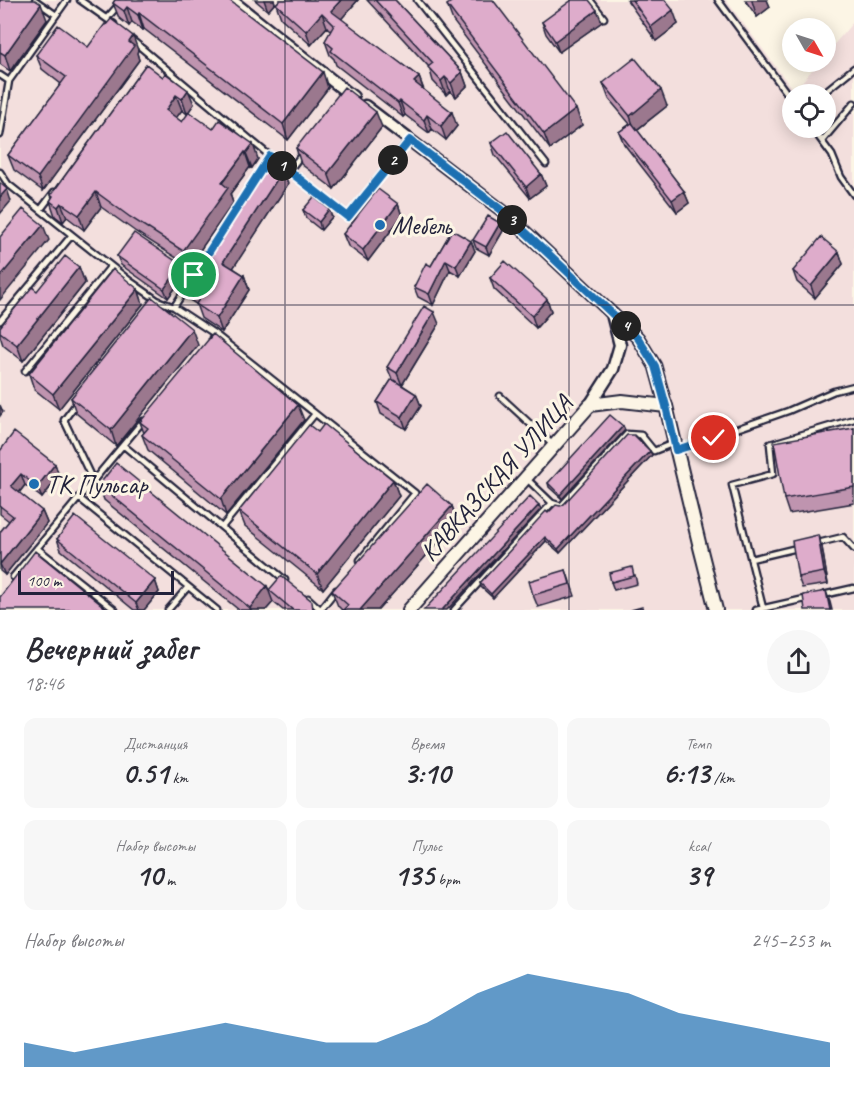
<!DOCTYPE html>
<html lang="ru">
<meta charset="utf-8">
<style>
body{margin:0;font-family:Caveat,sans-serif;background:#f7f7f7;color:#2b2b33;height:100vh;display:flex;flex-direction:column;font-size:22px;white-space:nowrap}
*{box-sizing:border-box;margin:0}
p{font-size:20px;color:#7c7c81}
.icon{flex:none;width:33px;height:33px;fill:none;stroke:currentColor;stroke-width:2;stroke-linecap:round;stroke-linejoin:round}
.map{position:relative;height:610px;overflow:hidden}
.details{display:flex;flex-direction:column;background:#fff;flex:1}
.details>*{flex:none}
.needle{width:39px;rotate:129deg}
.fabs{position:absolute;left:782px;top:18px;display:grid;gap:12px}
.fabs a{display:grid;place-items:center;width:54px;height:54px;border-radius:50%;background:#fff;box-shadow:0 3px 15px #0003;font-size:30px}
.scale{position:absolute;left:18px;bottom:15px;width:156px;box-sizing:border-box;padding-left:6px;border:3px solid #22223b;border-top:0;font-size:16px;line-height:21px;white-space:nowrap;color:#22223b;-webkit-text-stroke:4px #fcf5e5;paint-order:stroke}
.pin{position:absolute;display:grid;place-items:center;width:51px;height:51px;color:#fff;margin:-26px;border:3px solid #fff;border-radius:50%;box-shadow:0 2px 6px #0007}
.km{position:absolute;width:30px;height:30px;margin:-15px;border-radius:50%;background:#222;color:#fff;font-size:16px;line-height:30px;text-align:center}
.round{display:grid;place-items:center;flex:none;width:63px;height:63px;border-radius:32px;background:#f7f7f7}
.headline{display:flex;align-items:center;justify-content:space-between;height:102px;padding:0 24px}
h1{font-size:33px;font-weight:700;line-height:45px}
.figures{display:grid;grid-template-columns:repeat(3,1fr);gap:9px;height:102px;padding:6px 24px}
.figures div{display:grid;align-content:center;border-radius:12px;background:#f7f7f7;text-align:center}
.figures b{font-size:30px;font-weight:700}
.figures small{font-size:16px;font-weight:400}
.figures p{font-size:16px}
.chart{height:168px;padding:12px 24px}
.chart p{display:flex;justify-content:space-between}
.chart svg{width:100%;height:108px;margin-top:6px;fill:#1f6fb2;opacity:.7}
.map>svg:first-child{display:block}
</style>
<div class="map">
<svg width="854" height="610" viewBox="0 0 854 610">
<rect width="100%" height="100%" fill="#fcf5e5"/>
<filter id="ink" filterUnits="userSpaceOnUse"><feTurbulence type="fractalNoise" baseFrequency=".0167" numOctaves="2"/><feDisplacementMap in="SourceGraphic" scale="12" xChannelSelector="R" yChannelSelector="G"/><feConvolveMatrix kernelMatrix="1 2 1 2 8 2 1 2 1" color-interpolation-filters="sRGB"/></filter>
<g filter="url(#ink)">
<path fill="#f3dfdd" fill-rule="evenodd" d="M 0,0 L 726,0 L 794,91 L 819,62 L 825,62 L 825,55 L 854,21 L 854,610 L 0,610 ZM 792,94 L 825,94 L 825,128 L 792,128 Z"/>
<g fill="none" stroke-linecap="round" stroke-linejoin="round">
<g stroke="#22223b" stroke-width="9">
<path id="service" d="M 35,0 L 56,15
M 80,0 L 114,24
M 417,0 L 546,164
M 590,0 L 604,18
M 718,0 L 792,100
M 107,18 L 123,0
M 132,40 L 270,156 L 265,164
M 0,75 L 9,81 L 0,135
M 9,81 L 67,0
M 822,94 L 854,68
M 812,128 L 832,155 L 841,177 L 854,195
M 822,141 L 854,103
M 270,156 L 348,217 L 408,141
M 289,171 L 302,154
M 0,172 L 8,184 L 130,281 L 157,300 L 174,307 L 215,334 L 212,338
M 41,209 L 54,192
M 176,264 L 194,275
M 174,307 L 188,285
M 0,321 L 72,235
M 215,334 L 415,493 L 360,560
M 25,371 L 111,266
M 500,396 L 553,445
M 76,404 L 64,420 L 93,481
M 123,445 L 285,580
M 679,449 L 788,411 L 834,391 L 854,386
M 526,478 L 552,503
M 79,498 L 217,610
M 222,527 L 315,414
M 814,544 L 843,537 L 854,549
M 37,548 L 115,610
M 751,559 L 797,548
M 13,577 L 143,421
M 823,595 L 854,588
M 308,598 L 321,610
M 763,608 L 732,485 L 773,474 L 770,444 L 854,419
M 321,609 L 336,590
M 168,610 L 188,587
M 454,610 L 552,503 L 561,506 L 627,434 L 641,435 L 654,451 L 674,443
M 756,610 L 809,598"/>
</g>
<g stroke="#22223b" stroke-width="15">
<path id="tertiary" d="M 231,0 L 353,97
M 365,106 L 504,212 L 638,338 L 655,366 L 666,406
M 590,405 L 613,369 L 620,345 L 612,314"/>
</g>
<g stroke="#22223b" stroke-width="16">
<path id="secondary" d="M 409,610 L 590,405 L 622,401 L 666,406 L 700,547 L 716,610"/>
</g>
<use href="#service" stroke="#fcf5e5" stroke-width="4.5"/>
<use href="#tertiary" stroke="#fcf5e5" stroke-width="10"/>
<use href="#secondary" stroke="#fcf5e5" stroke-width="12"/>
</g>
<path fill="#bf94af" stroke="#22223b" stroke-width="1.5" d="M 0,0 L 47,20 L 10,71 L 0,64 Z
M 115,0 L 328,88 L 288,140 L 144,29 L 143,30 L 132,22 L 129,26 L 119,18 L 113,3 Z
M 255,0 L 274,0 L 275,3 L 268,11 Z
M 280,0 L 358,0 L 341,19 L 419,77 L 424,90 L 457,126 L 446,140 L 432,129 L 429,133 L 405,115 L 403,117 L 336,65 L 334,59 L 330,55 L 325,41 L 331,31 L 327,27 L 311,45 L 281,18 L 276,4 Z
M 367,0 L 395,0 L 462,72 L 467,86 L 456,97 L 450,91 L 446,95 L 433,81 L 429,67 Z
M 627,0 L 665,0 L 678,24 L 656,41 Z
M 745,0 L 767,0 L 770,7 L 757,17 Z
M 447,5 L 582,125 L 550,149 L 453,21 Z
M 542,22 L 602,22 L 559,52 L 546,34 Z
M 88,47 L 138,50 L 137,53 L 139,60 L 43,191 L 14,170 L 8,155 L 61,84 L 42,69 L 36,55 Z
M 146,64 L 194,104 L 187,114 L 182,110 L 176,118 L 182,122 L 213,129 L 258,159 L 252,168 L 250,167 L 230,194 L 233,203 L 189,266 L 136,232 L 101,207 L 84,230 L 67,217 L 63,222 L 55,216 L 50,201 L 52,198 L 51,195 Z
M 603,83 L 667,106 L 637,130 L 684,191 L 689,203 L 677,212 L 624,144 L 619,132 L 630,124 L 609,99 Z
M 382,127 L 334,189 L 301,164 L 296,148 Z
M 491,143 L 541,174 L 546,186 L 530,198 L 495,155 Z
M 288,184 L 233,268 L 244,275 L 249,290 L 222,332 L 201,318 L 196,304 L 188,299 L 183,284 Z
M 398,204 L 402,216 L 368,261 L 348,246 L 343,234 Z
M 303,210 L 332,217 L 321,230 L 306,218 Z
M 452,230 L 475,251 L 460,276 L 450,270 L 433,305 L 418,297 L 414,287 L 431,266 Z
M 503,231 L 489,255 L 476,248 L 473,240 Z
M 839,252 L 843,264 L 815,298 L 797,282 L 793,271 Z
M 117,256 L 180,264 L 183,273 L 178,281 L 179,283 L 168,298 L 121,265 Z
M 79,267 L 85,283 L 23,361 L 3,345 L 0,336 L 0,327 L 37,291 Z
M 490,278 L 547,299 L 551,311 L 536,328 L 494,289 Z
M 138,289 L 143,304 L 59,409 L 34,389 L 29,374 Z
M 439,324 L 402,385 L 416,394 L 421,406 L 406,429 L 381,414 L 377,402 L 392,379 L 387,367 Z
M 198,345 L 116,446 L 76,413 L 71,398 Z
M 304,420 L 226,515 L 148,450 L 142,435 L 144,433 L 140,422 Z
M 623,426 L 625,430 L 562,499 L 549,487 L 548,483 Z
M 854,428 L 854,503 L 789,514 L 784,499 Z
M 318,432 L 393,480 L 399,496 L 323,589 L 245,526 L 239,511 Z
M 0,451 L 55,464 L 59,476 L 42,498 L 25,485 L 19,493 L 42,511 L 47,523 L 5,575 L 0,571 L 0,532 L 9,521 L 0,514 Z
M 652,455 L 560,553 L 546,541 L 493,598 L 481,587 L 480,583 L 548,513 Z
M 99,485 L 267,586 L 269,590 L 315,610 L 283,610 L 273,602 L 266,610 L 239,610 L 104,500 Z
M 452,506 L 457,521 L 378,610 L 342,610 L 338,606 L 332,591 Z
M 57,539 L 155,580 L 159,592 L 144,610 L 134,610 L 61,550 Z
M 822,547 L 828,584 L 802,588 L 798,577 Z
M 566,570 L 575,596 L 538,607 L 533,595 Z
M 635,575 L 637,584 L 614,590 L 611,582 Z"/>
<path fill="#9b788e" stroke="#22223b" stroke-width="1.5" d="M 264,0 L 274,0 L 275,3 L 268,11 Z
M 341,0 L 358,0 L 336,25 L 331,11 Z
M 753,0 L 767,0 L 770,7 L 757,17 L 752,1 Z
M 41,4 L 47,20 L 10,71 L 5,55 Z
M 127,7 L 132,22 L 129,26 L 124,11 Z
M 597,10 L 602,22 L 559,52 L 555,41 Z
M 673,10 L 678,24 L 656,41 L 651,27 Z
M 139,13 L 144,29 L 143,30 L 138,15 Z
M 322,13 L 327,27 L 311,45 L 306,31 Z
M 133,36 L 138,50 L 137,53 L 139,60 L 43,191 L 38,177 Z
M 323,72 L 328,88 L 288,140 L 283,124 Z
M 462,72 L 467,86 L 456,97 L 451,83 Z
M 419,77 L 424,91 L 414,82 Z
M 445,77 L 450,91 L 446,95 L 441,81 Z
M 188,90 L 194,104 L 187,114 L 182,99 Z
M 661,90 L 667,106 L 635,131 L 630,116 Z
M 176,95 L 182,110 L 171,125 L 166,110 Z
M 400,101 L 405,115 L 403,117 L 398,103 Z
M 576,109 L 582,125 L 550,149 L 544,134 Z
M 376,112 L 382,127 L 334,189 L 328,173 Z
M 452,112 L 457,126 L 446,140 L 441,126 Z
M 427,115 L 432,129 L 429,133 L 424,120 Z
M 253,144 L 258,159 L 252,168 L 246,153 Z
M 245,152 L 250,167 L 230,194 L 233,203 L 189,266 L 183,251 L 222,183 Z
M 283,170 L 288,184 L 228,276 L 223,262 Z
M 541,174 L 546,186 L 530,198 L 526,187 Z
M 7,189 L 11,201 L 0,214 L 0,197 Z
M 684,191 L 689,203 L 677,212 L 672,200 Z
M 96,192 L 101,207 L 84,230 L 79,215 Z
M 61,203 L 67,217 L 63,222 L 58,207 Z
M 398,204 L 402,216 L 368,261 L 363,250 Z
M 329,209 L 332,217 L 321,230 L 319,222 Z
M 500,223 L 503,231 L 489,255 L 486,247 Z
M 43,225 L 49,240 L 0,300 L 0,277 Z
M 471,241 L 475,251 L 460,276 L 456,266 Z
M 839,252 L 843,264 L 815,298 L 811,286 Z
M 446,260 L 450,270 L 433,305 L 429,294 Z
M 180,264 L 183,273 L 178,281 L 179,283 L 168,298 L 164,289 Z
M 79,267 L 85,283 L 23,361 L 17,345 Z
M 244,275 L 249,290 L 222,332 L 217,318 Z
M 138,289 L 143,304 L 59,409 L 53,394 Z
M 547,299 L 551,311 L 536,328 L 532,316 Z
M 434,312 L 439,324 L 402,385 L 397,373 Z
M 192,329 L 198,345 L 116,446 L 111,430 Z
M 416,394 L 421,406 L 406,429 L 402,417 Z
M 0,405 L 3,412 L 0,416 Z
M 298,405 L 304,420 L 226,515 L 221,499 Z
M 623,426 L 625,430 L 562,499 L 560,495 Z
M 650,451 L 652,455 L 560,553 L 558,549 Z
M 55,464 L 59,476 L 42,498 L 37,487 Z
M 21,474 L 25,485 L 15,498 L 11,486 Z
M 393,480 L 399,496 L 323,589 L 317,574 Z
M 539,505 L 541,509 L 447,610 L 442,610 Z
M 452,506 L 457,521 L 378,610 L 360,610 Z
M 42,511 L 47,523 L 5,575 L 0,564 Z
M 818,535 L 822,547 L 828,584 L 824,572 Z
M 545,537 L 546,541 L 493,598 L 491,594 Z
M 155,580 L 159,592 L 144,610 L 139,610 L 136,603 Z
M 267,586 L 273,602 L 266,610 L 251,610 L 250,608 Z
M 826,591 L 830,602 L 832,610 L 830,610 Z"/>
<path fill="#deaccb" stroke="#22223b" stroke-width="1.5" d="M 0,0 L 35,0 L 41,4 L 5,55 L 0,52 Z
M 115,0 L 229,0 L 323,72 L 283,124 L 139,13 L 138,15 L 127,7 L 124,11 L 113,3 Z
M 280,0 L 341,0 L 331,11 L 419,77 L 414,82 L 452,112 L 441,126 L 427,115 L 424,120 L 400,101 L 398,103 L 331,51 L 333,48 L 325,41 L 334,25 L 322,13 L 306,31 L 276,4 Z
M 375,0 L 395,0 L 462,72 L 451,83 L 445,77 L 441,81 L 428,67 L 433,63 Z
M 454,0 L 493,0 L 576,109 L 544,134 L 447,5 Z
M 572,0 L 589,0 L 597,10 L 555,41 L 542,22 Z
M 632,0 L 665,0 L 673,10 L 651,27 Z
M 111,19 L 133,36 L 129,42 L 134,46 L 38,177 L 8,155 L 66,77 L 36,55 L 58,25 L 88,47 L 105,24 L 106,25 Z
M 635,58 L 661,90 L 630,116 L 603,83 Z
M 146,64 L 163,77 L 165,73 L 188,90 L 182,99 L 176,95 L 166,110 L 182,122 L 189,112 L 213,129 L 219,120 L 253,144 L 246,153 L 245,152 L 222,183 L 228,188 L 183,251 L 130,217 L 96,192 L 79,215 L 61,203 L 58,207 L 50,201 L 53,196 L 51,195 Z
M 344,87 L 376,112 L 328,173 L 296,148 Z
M 632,123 L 684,191 L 672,200 L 619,132 Z
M 507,131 L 541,174 L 526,187 L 491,143 Z
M 265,158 L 283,170 L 223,262 L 244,275 L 217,318 L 196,304 L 201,296 L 183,284 Z
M 0,183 L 7,189 L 0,197 Z
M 378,189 L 398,204 L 363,250 L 343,234 Z
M 314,197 L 329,209 L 319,222 L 303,210 Z
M 23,209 L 43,225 L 0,277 L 0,237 Z
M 488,216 L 500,223 L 486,247 L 473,240 Z
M 452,230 L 471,241 L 456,266 L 446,260 L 429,294 L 414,287 L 426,263 L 431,266 Z
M 134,233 L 180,264 L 174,272 L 176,273 L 164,289 L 117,256 Z
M 821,237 L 839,252 L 811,286 L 793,271 Z
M 65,256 L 79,267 L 17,345 L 0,332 L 0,327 L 32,287 L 37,291 Z
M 505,261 L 547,299 L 532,316 L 490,278 Z
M 113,269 L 138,289 L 53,394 L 29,374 Z
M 152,297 L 192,329 L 111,430 L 71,398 Z
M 424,306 L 434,312 L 397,373 L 387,367 Z
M 213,334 L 298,405 L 221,499 L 142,435 L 148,428 L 140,422 Z
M 392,379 L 416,394 L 402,417 L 377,402 Z
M 610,415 L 623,426 L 560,495 L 548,483 Z
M 324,424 L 393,480 L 317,574 L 239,511 L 309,425 L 318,432 Z
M 854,428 L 854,487 L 784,499 L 774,442 Z
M 14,432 L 55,464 L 37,487 L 21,474 L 11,486 L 42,511 L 0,564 L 0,532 L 13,516 L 0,506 L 0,451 Z
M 627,435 L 634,435 L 650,451 L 558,549 L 545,537 L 491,594 L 480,583 L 546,511 L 548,513 L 556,505 L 560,506 L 563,505 Z
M 116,463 L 267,586 L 250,608 L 99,485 Z
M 427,484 L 452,506 L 360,610 L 343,610 L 348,605 L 332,591 Z
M 530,496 L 539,505 L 442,610 L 424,610 Z
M 75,516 L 155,580 L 136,603 L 57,539 Z
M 818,535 L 824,572 L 798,577 L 792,541 Z
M 35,551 L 108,610 L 0,610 L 0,597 Z
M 632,567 L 634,576 L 611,582 L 609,573 Z
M 566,570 L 570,584 L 533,595 L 529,581 Z
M 281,576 L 312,601 L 313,610 L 293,610 L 269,590 Z
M 826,591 L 830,610 L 805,610 L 803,595 Z
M 642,607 L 643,610 L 631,610 Z"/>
</g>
<g fill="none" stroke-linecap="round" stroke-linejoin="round" filter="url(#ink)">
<g stroke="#fff" stroke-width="12">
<path id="route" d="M 194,275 L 270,156 L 348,217 L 410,140 L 504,212 L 638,338 L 655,366 L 666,406 L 676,450 L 714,438"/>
</g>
<use href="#route" stroke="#1f6fb2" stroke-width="8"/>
</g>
<path fill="none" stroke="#22223b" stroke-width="1.5" stroke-opacity="0.55" d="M 285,0 L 285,610M 569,0 L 569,610M 0,305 L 854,305"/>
<g fill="#1f6fb2" stroke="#fcf5e5" stroke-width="2">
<circle cx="380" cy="225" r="6"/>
<circle cx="34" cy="484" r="6"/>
</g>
<g text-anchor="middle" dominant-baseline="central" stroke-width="6" stroke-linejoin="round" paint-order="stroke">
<g font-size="26" fill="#22223b" stroke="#fcf5e5" text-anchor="start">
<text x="392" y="225">Мебель</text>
<text x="46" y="484">ТК Пульсар</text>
</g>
<g font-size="26" fill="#22223b" stroke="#fcf5e5">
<text transform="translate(496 478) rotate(-48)">КАВКАЗСКАЯ УЛИЦА</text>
</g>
</g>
</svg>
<div class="fabs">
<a><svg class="needle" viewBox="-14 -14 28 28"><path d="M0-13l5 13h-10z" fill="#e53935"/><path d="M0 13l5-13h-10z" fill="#7c7c81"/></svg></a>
<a><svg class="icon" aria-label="locate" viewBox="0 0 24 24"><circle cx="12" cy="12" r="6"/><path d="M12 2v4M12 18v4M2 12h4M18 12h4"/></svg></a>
</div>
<div class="scale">100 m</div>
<div class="pin" style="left:194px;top:275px;background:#1e9e55"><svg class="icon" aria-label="arrive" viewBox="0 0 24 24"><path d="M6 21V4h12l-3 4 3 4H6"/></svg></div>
<div class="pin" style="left:714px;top:438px;background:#d93025"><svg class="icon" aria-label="check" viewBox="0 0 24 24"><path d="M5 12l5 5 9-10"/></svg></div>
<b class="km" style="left:282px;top:166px">1</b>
<b class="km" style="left:393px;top:160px">2</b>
<b class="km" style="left:512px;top:220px">3</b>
<b class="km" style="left:626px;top:326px">4</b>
</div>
<section class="details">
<div class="headline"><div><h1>Вечерний забег</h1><p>18:46</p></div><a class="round"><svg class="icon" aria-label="share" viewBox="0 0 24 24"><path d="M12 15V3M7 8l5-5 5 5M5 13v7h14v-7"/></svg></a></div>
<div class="figures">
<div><p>Дистанция</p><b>0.51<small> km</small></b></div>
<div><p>Время</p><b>3:10</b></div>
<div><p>Темп</p><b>6:13<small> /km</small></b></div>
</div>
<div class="figures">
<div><p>Набор высоты</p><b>10<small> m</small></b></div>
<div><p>Пульс</p><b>135<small> bpm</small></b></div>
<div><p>kcal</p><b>39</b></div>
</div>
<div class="chart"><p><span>Набор высоты</span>245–253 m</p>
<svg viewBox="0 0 160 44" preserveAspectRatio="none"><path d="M0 44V34L10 38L20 34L30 30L40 26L50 30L60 34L70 34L80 26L90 14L100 6L110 10L120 14L130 22L140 26L150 30L160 34V44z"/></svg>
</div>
</section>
